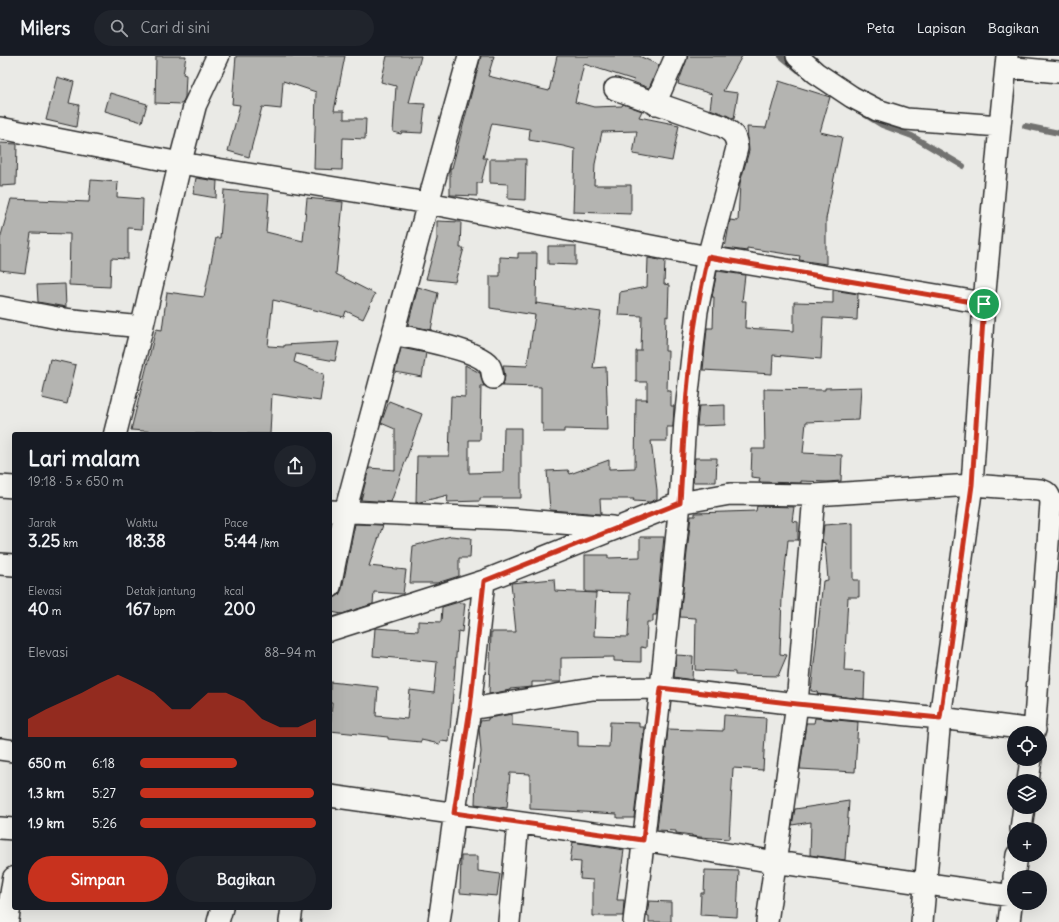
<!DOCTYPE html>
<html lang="id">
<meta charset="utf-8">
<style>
body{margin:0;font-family:Delius,sans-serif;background:#20242c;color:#f1f3f6;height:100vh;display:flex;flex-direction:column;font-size:15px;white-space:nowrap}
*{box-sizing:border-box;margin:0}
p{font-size:13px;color:#9ea1a6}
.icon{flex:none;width:22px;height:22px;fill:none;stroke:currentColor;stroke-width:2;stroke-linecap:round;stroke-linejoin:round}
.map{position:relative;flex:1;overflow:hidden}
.drawer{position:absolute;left:12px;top:376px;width:320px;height:478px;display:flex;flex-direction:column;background:#171b24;border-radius:4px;box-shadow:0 4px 16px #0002}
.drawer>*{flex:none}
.controls{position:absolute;left:1007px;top:670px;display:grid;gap:8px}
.controls a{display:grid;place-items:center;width:40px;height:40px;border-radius:50%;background:#171b24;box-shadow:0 4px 16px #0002;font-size:20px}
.pin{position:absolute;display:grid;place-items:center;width:34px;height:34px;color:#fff;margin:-17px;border:2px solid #fff;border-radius:50%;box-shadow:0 1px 4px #0007}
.round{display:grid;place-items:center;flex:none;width:42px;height:42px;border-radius:21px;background:#20242c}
.head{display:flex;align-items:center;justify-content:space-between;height:68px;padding:0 16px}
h1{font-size:22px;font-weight:700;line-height:30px}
.metrics{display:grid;grid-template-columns:repeat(3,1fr);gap:6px;height:68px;padding:4px 16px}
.metrics div{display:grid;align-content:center}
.metrics b{font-size:17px;font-weight:700}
.metrics small{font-size:11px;font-weight:400}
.metrics p{font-size:11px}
.chart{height:112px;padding:8px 16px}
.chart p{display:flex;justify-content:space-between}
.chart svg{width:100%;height:72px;margin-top:4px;fill:#c8321e;opacity:.7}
.primary-button{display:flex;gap:8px;margin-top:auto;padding:8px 16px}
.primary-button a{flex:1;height:46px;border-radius:24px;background:#c8321e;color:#fff;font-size:16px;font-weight:700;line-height:46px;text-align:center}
.primary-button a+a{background:#20242c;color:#f1f3f6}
ul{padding:0 16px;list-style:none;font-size:13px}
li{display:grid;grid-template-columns:64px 48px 1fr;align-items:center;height:30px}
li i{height:10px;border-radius:5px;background:#c8321e}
header{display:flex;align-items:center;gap:24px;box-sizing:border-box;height:56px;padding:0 20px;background:#171b24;border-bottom:1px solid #363941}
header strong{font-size:19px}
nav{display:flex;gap:22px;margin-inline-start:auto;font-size:14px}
.search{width:280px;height:36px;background:#20242c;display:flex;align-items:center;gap:10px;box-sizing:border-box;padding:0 14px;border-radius:22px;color:#9ea1a6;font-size:15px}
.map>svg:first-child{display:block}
</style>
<header>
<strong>Milers</strong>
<div class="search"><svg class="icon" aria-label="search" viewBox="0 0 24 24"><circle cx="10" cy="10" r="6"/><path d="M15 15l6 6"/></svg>Cari di sini</div>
<nav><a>Peta</a><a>Lapisan</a><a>Bagikan</a></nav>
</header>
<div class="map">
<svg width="1059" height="866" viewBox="0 0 1059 866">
<rect width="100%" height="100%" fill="#eaeae6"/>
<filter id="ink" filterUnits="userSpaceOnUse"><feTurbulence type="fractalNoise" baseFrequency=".025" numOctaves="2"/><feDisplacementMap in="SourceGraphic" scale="8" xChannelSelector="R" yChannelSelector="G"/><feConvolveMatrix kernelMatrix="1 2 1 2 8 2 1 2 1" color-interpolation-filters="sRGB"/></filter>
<g filter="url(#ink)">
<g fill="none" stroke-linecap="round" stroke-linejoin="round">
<path stroke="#727270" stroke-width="6" d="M 781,0 L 798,14
M 864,58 L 882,69 L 912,80 L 963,110
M 1025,70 L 1059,77"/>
</g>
<path fill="#b4b4b1" stroke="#2b2b2b" d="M 156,0 L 186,0 L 183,18 L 186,19 L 185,41 L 182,48 L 155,47 Z
M 236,0 L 345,0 L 334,55 L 344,55 L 344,63 L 366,63 L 365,83 L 343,82 L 342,114 L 314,113 L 316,36 L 283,25 L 281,53 L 262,51 L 249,101 L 228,95 L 240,49 L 232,48 Z
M 387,0 L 421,0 L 409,47 L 425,48 L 422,77 L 402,76 L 401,78 L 393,76 L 396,30 L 381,26 Z
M 481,0 L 494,0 L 488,20 L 549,35 L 557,0 L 639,0 L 659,9 L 649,32 L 633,26 L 634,24 L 584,8 L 575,46 L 594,51 L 622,50 L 623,48 L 642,55 L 639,61 L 679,69 L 672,105 L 633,98 L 637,75 L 602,76 L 595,108 L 594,129 L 631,129 L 631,158 L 573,156 L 575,93 L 563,90 L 529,84 L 530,73 L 492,67 L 483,102 L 487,102 L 481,127 L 477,127 L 477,140 L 450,139 L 450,112 L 452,112 Z
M 688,0 L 742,0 L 723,35 L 738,37 L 734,63 L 726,59 L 710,53 L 712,38 L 678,28 Z
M 57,21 L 74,26 L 69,47 L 79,49 L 76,71 L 46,64 Z
M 779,25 L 830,41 L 820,76 L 842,81 L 826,163 L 826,208 L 799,204 L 800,200 L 747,192 L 747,195 L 725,192 L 730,164 L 738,165 L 740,127 L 749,95 L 747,71 L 766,72 Z
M 110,37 L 147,48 L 142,66 L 105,55 Z
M 0,87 L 17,88 L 16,129 L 0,130 Z
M 490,103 L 526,103 L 525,144 L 508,143 L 508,128 L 490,127 Z
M 196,122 L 217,125 L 216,142 L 193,138 Z
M 91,124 L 118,126 L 117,141 L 143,143 L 142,173 L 128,172 L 128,203 L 111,202 L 110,231 L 69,229 L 70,178 L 31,177 L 25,217 L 0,214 L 0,183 L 11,143 L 89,146 Z
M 224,134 L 269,138 L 266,176 L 303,185 L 307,142 L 343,146 L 336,218 L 375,238 L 363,263 L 346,255 L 344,261 L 273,244 L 268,290 L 284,291 L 284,289 L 339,286 L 335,305 L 296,298 L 294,306 L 324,318 L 320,345 L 272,338 L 270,378 L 184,378 L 131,374 L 156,273 L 162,274 L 167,236 L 204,241 L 216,182 L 220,182 Z
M 437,165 L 461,166 L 460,192 L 464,192 L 455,226 L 426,223 L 437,183 Z
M 548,190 L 576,190 L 576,209 L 548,208 Z
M 518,197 L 537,197 L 536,249 L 536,247 L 601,256 L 593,312 L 606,311 L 608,374 L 564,373 L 564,376 L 543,376 L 543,368 L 541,368 L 541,331 L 502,330 L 504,325 L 505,320 L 503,309 L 527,310 L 535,259 L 490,252 L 490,220 L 500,220 L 500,201 L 518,202 Z
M 648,202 L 665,205 L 664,228 L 669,229 L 668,261 L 666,260 L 665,295 L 668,295 L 667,335 L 671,335 L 671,350 L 674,350 L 673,371 L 667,371 L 667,385 L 651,385 L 657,434 L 657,443 L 650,446 L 633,445 L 634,443 L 600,443 L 601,458 L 550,454 L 547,415 L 568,414 L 570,418 L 609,404 L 609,413 L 635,412 L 636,343 L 647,343 L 647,345 L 647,326 L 636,326 L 636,295 L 641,295 L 642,260 L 618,259 L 620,236 L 647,231 Z
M 717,215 L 745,219 L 742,245 L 746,245 L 745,272 L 794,275 L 794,246 L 833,247 L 833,234 L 858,238 L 857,264 L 823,262 L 821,303 L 773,299 L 772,318 L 703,314 L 707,272 L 713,272 L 714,241 L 712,241 Z
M 65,228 L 66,251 L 38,246 L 37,229 Z
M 418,231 L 438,237 L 431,274 L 408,269 Z
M 401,292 L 426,297 L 422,321 L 395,316 Z
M 50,303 L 76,309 L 67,348 L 42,342 Z
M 465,309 L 480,317 L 484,330 L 481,330 L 480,384 L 469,384 L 469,417 L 503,416 L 504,372 L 521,372 L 521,442 L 480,442 L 480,445 L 447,446 L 448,439 L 416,447 L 417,400 L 449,400 L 451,340 L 465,341 Z
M 861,331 L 859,364 L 806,366 L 803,397 L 842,399 L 841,425 L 827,426 L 801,425 L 801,427 L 759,426 L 760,422 L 751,421 L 752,393 L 765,393 L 764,333 L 825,334 L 825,332 Z
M 389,345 L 422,358 L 391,446 L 361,444 L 369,412 L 395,414 L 395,373 L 381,367 Z
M 725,349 L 725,369 L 697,370 L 699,350 Z
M 695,402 L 717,402 L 716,426 L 693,426 Z
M 757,450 L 794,451 L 792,465 L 798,466 L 798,484 L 788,484 L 782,542 L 780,598 L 787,599 L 778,620 L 735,619 L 735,616 L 695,614 L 696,562 L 680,561 L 691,460 L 695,460 L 695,457 L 756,455 Z
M 853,467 L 853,524 L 859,524 L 859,541 L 848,541 L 844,615 L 865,616 L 864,643 L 817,638 L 818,636 L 811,635 L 823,525 L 828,524 L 825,487 L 822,486 L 824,469 Z
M 355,468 L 383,469 L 369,510 L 406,514 L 403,538 L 374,536 L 373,548 L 342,558 L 331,556 L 332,543 L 339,539 L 342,533 Z
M 451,480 L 471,482 L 470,502 L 459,502 L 459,520 L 437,527 L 410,527 L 413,490 Z
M 640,481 L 664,481 L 656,559 L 653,559 L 653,566 L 647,566 L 646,592 L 641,591 L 641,606 L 614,605 L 614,601 L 561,602 L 561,626 L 532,626 L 532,631 L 510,633 L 510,634 L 489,638 L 491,576 L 516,576 L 511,527 L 554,523 L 555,535 L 596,537 L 594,580 L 628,581 L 630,537 L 585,536 L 585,499 L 608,499 L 608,502 L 640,501 Z
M 459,546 L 459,547 L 465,547 L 462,576 L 458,575 L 449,686 L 441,685 L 440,688 L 421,684 L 421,686 L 388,683 L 388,681 L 330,675 L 332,647 L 330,647 L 330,626 L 378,631 L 376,660 L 407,663 L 410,634 L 434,637 L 437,606 L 373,600 L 375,572 L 418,575 L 418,565 L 441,566 L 442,551 Z
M 676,599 L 693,600 L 692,624 L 674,621 Z
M 512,658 L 512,669 L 578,675 L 578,690 L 609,691 L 610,666 L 639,667 L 639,671 L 644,671 L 634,762 L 617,762 L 617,758 L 530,753 L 530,718 L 510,717 L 507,752 L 475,748 L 476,723 L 477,723 L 481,696 L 479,672 L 480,665 L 488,664 L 488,662 Z
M 724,659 L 766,662 L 763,714 L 733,712 L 729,783 L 699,781 L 692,780 L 692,779 L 676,777 L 676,775 L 657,774 L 668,673 L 723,675 Z
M 815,662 L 858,666 L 855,716 L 800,713 L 806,667 L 814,667 Z
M 849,745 L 845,804 L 810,799 L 811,766 L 792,769 L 795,753 Z
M 573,786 L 624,794 L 617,844 L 624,844 L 623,860 L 593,860 L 593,824 L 580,823 L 581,806 L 570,805 Z
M 461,800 L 478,800 L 478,815 L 500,818 L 497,840 L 460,837 Z
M 705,814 L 739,815 L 737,861 L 700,859 L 701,837 L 704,837 Z
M 649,845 L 671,846 L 671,866 L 649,866 L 649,860 L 647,860 Z"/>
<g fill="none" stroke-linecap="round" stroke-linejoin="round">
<g stroke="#2b2b2b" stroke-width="24">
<path id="minor" d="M 797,0 L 816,17 L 852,41 L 877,54 L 906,63 L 1000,70
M 1006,11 L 1059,16
M 615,33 L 722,70 C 733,77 736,79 737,92 L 708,201 L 697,255 L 685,364 L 680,447 L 661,632 L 634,866
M 655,48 L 676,0
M 0,72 L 180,107 L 428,147 L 708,201 L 984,247
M 0,251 L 63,263 L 142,271
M 393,278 C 413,282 477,294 488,308 C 492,311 492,318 493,322
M 0,430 L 14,431
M 330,455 L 511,463 L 612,471
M 0,508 L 14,509
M 330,531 L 345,456 L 428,147 L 469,0
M 330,574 L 484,525 L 680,447 L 730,438 L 814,439 L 972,429 L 1040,434 C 1048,436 1050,439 1051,447 L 1034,677
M 470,653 L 593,633 L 661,632 L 797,648 L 940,662 L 1035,674
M 0,693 L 14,695
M 1028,725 L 1031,703
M 330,740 L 643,784 L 775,806 L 1012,840
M 0,772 L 14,773
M 1021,773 L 1024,751
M 1014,821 L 1017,799
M 218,866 L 222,852
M 290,866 L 292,852
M 439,866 L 470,653 L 484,525
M 509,866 L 518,767
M 767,866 L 797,648 L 814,439
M 922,866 L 940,662 L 972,429 L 984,247 L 1000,70 L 1007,0
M 1009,866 L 1014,824"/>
</g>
<g stroke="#2b2b2b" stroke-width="25">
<path id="major" d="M 115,378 L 142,271 L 180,107 L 195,49 L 218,0
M 7,866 L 14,822"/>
</g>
<use href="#minor" stroke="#f6f6f2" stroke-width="21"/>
<use href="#major" stroke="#f6f6f2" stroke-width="22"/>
</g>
</g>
<g fill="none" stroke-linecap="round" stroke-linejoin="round" filter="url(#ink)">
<g stroke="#fff" stroke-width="8">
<path id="route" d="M 708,201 L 984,248 L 972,429 L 940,662 L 797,648 L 661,632 L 643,784 L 454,757 L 470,653 L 484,525 L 680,447 C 684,383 686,318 697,255 C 700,237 704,219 708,201 Z"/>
</g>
<use href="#route" stroke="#c8321e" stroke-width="5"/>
</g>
</svg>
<div class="controls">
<a><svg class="icon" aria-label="locate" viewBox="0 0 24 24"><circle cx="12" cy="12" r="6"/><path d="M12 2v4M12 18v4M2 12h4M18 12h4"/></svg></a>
<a><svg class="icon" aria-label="layers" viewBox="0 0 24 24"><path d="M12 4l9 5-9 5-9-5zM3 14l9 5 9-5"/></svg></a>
<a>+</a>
<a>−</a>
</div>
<div class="pin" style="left:984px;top:248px;background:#1e9e55"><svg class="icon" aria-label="arrive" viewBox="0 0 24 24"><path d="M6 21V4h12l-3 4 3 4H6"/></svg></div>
<section class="drawer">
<div class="head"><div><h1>Lari malam</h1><p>19:18 · 5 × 650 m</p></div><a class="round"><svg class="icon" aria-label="share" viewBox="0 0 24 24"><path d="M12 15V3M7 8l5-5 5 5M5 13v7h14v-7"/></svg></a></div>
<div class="metrics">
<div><p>Jarak</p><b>3.25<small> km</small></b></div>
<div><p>Waktu</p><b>18:38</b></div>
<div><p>Pace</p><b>5:44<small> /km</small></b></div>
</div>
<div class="metrics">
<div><p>Elevasi</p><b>40<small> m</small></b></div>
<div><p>Detak jantung</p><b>167<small> bpm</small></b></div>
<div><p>kcal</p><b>200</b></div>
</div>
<div class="chart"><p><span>Elevasi</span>88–94 m</p>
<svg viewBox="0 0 160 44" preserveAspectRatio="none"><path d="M0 44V33L10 27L20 22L30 17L40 11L50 6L60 11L70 17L80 27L90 27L100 17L110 17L120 22L130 33L140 38L150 38L160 33V44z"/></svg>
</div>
<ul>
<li><b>650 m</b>6:18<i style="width:55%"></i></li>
<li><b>1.3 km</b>5:27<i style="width:99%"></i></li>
<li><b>1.9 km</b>5:26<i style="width:100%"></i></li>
</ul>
<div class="primary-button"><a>Simpan</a><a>Bagikan</a></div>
</section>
</div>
